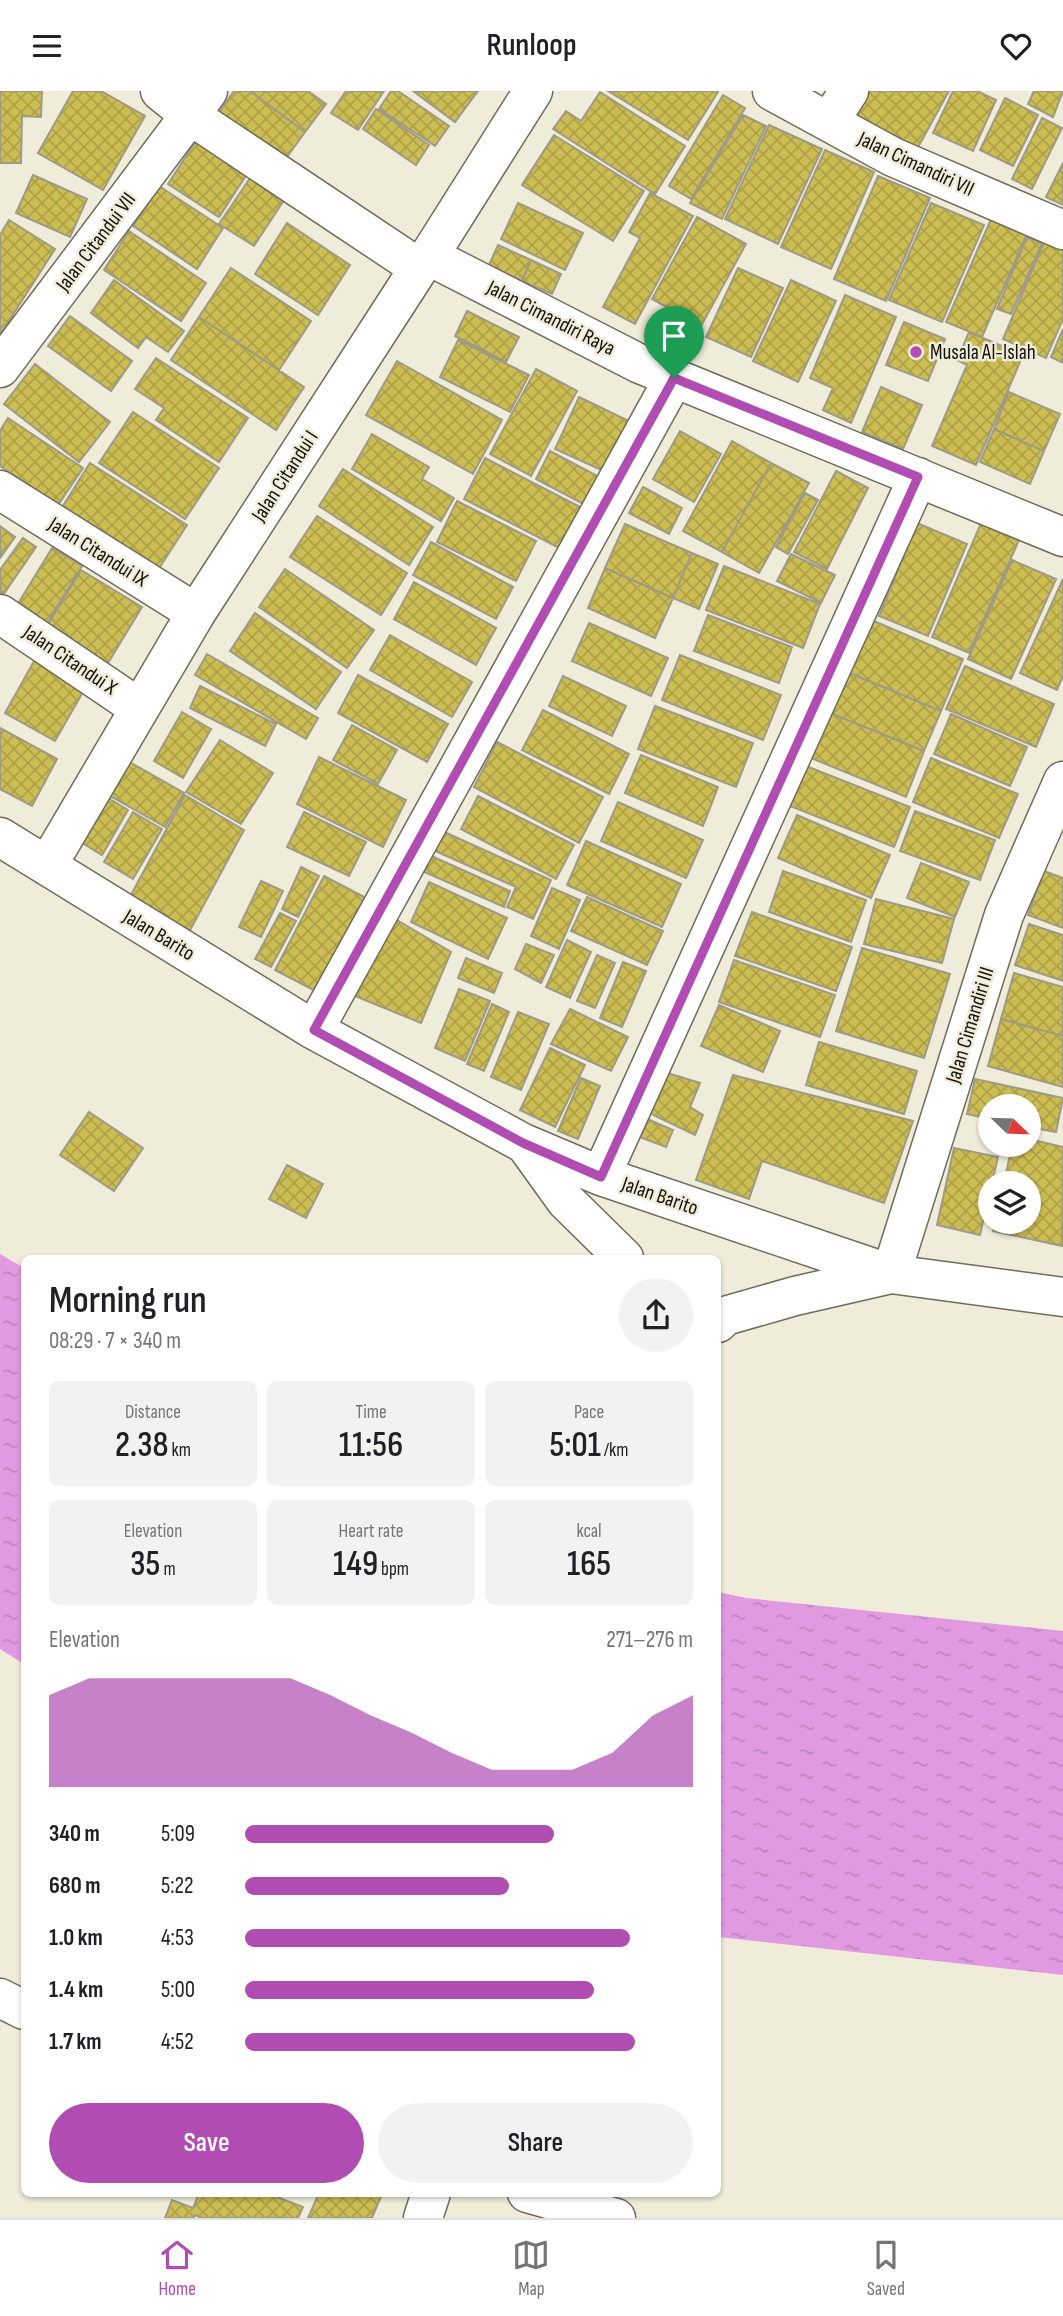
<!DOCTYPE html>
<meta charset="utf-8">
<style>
body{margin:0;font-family:"Sofia Sans Condensed",sans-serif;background:#f2f2f2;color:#202124;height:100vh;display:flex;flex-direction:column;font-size:26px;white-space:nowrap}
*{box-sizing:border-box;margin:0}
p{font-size:23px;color:#757577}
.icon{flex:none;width:38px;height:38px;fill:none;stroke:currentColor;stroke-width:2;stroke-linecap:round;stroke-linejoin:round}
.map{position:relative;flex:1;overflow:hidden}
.side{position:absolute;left:21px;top:1164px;width:700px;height:942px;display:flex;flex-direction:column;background:#fff;border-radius:10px;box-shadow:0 2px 5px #0004}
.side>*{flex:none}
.needle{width:46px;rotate:113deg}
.buttons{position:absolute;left:978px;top:1003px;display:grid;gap:14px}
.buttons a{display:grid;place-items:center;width:63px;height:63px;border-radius:50%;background:#fff;box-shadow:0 2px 5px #0004;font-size:35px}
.pin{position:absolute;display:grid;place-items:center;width:60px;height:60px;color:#fff;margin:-72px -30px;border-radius:50% 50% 50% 0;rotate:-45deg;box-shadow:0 0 7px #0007}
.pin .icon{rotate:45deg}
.round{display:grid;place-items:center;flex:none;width:74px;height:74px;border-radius:37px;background:#f2f2f2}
.head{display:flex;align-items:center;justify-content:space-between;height:119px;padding:0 28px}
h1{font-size:38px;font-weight:600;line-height:52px}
.metrics{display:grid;grid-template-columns:repeat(3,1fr);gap:10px;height:119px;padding:7px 28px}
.metrics div{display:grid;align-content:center;border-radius:10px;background:#f2f2f2;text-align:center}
.metrics b{font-size:35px;font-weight:600}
.metrics small{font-size:19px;font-weight:400}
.metrics p{font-size:19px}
.chart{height:196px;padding:14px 28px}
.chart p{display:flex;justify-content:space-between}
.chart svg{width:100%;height:126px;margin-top:7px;fill:#b04cb2;opacity:.7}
.button{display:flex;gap:14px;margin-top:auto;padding:14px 28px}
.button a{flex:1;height:80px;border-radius:42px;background:#b04cb2;color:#fff;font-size:28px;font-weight:600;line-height:80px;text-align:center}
.button a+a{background:#f2f2f2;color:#202124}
ul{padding:0 28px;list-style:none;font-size:23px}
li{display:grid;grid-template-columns:112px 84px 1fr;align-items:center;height:52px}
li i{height:18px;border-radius:9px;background:#b04cb2}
header{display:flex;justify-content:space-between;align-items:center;height:91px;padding:0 28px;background:#fff;font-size:32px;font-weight:600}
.menu{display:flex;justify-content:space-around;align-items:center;height:98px;border-top:2px solid #e0e0e0;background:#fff;font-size:19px;color:#757577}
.menu a{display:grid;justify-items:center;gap:4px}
.menu .selected{color:#b04cb2}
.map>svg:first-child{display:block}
</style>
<header><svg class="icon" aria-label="menu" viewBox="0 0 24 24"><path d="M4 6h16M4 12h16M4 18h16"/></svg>Runloop<svg class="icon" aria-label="heart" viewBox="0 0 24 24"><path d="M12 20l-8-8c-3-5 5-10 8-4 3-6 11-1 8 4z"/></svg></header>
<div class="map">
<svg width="1063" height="2127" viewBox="0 0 1063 2127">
<defs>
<pattern id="water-ripples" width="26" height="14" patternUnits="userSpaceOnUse" patternTransform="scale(1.75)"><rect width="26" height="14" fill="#e199e2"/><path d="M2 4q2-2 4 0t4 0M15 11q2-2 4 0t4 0" fill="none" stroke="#c083c1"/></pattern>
<pattern id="building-cross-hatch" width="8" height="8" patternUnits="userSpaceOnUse" patternTransform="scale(1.75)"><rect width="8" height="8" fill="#ccbd53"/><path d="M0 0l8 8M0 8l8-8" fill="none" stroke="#aea247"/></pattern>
</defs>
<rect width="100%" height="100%" fill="#efedd9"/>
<path fill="url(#water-ripples)" d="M 0,1163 L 24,1177 L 24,1573 L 0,1558 Z
M 718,1501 L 746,1507 L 1063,1540 L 1063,1884 L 718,1846 Z"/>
<path fill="url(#building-cross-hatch)" stroke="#9d9a88" stroke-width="2" d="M 0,0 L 42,0 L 41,26 L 22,25 L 21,72 L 0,72 Z
M 73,0 L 101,0 L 145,25 L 103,99 L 38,62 Z
M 234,0 L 250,0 L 305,41 L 279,77 L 214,28 Z
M 250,0 L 308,0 L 326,13 L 305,41 Z
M 346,0 L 384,0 L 358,39 L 331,22 Z
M 391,0 L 398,0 L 449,35 L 435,55 L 379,18 Z
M 413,0 L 478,0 L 455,31 Z
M 608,0 L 717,0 L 718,1 L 688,49 Z
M 867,0 L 949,0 L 916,60 L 853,26 Z
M 953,0 L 977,0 L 996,9 L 973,60 L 933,42 Z
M 1034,0 L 1063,0 L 1053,26 L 1028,13 Z
M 600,1 L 685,55 L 655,103 L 553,38 L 566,20 L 581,30 Z
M 723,4 L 745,17 L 691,108 L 669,95 Z
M 1005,7 L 1038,24 L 1013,75 L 980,59 Z
M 376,18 L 429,54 L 416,74 L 363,38 Z
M 743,24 L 766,35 L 722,128 L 690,112 Z
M 1042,27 L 1062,37 L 1032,98 L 1012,88 Z
M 769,34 L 822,58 L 778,153 L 725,128 Z
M 554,44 L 644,100 L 613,150 L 522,94 Z
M 198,47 L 249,80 L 219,126 L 168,93 Z
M 825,59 L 874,81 L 831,178 L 781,156 Z
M 1063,72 L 1063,114 L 1046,106 Z
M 33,84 L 87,108 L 70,146 L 16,122 Z
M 252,84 L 286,106 L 254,155 L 219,133 Z
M 878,85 L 930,107 L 886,210 L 834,188 Z
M 159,95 L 223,137 L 197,178 L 133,135 Z
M 650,102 L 693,125 L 635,233 L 603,216 L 640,147 L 629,141 Z
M 518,112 L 583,142 L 565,179 L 501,148 Z
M 931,112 L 984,134 L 942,231 L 889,209 Z
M 697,126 L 746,153 L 701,235 L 652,208 Z
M 991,128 L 1027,143 L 982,246 L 946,231 Z
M 9,129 L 55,158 L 0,244 L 0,144 Z
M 287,132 L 350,174 L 318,224 L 255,183 Z
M 129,140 L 206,192 L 181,230 L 104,179 Z
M 1027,146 L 1042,152 L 1011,223 L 997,218 Z
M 1045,149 L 1063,157 L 1063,228 L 1046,267 L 1003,248 Z
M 498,154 L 531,169 L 522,190 L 489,174 Z
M 531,169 L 561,183 L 552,203 L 522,190 Z
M 231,177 L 311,230 L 279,279 L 199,226 Z
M 738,177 L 783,197 L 751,266 L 706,246 Z
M 114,189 L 184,240 L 168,261 L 146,246 L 138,257 L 91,222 Z
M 791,189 L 836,210 L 798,291 L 753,270 Z
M 845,204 L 896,226 L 851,332 L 823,319 L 833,297 L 810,287 Z
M 467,220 L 519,246 L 506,271 L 455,245 Z
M 70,225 L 132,270 L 111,300 L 48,255 Z
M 199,226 L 304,296 L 276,339 L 171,269 Z
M 904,231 L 945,248 L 928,290 L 886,274 Z
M 1063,238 L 1063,272 L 1051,266 Z
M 969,241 L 1023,264 L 976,374 L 932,355 L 967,274 L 957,269 Z
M 458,249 L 529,284 L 510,321 L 440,286 Z
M 156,267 L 248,327 L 219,371 L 156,329 L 164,317 L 135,298 Z
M 397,270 L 502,329 L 473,383 L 366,324 Z
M 35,273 L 110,331 L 79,371 L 4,313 Z
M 536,278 L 577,300 L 531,385 L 490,363 Z
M 881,296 L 922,314 L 903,358 L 862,341 Z
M 1009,301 L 1060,323 L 1044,360 L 994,338 Z
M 579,306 L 633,332 L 610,383 L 555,358 Z
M 133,321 L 219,377 L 185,428 L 99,372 Z
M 8,327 L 83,377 L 58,414 L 0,375 L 0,340 Z
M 994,338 L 1044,360 L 1030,393 L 980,371 Z
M 680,340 L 721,363 L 694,411 L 653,388 Z
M 372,343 L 429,376 L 422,388 L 454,407 L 441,430 L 352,378 Z
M 732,350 L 771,372 L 722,461 L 683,440 Z
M 550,360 L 601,387 L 587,415 L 536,388 Z
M 485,367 L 582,417 L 561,458 L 464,408 Z
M 90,372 L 187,434 L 158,479 L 61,418 Z
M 771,372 L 809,392 L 759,482 L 722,461 Z
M 343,378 L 433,436 L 409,474 L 319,415 Z
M 836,380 L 868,397 L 827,478 L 794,461 Z
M 643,396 L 682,417 L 669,443 L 629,422 Z
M 805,402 L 818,409 L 788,463 L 776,456 Z
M 457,410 L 536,450 L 516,490 L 437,451 Z
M 317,425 L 407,482 L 381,524 L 290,466 Z
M 917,432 L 967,453 L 928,545 L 879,525 Z
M 981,432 L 1019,449 L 969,562 L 932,546 Z
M 625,433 L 692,462 L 673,507 L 605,477 Z
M 0,435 L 15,446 L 0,467 Z
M 23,447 L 36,456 L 1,507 L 0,479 Z
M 431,451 L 513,496 L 496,528 L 413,484 Z
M 52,457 L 82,475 L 46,534 L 16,516 Z
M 692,462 L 718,473 L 699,518 L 673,507 Z
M 791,463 L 835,484 L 821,512 L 777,490 Z
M 1012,469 L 1056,488 L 1011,588 L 968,568 Z
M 724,475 L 820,513 L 803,557 L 706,519 Z
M 605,477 L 673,507 L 655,547 L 588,517 Z
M 285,478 L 374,539 L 347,577 L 259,516 Z
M 81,479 L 142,516 L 102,582 L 41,545 Z
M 1063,488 L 1063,585 L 1057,599 L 1020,582 Z
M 414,491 L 496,537 L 476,574 L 394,528 Z
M 255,522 L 341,581 L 316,618 L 230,560 Z
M 708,524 L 792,556 L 779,592 L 694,560 Z
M 869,528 L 963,568 L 941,620 L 847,581 Z
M 589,532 L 668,567 L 651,605 L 572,570 Z
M 390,544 L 472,591 L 452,626 L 370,579 Z
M 38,563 L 88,592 L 55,650 L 5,622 Z
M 207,563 L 318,627 L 306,648 L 195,584 Z
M 680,564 L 781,604 L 763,649 L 662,609 Z
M 965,575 L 1054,613 L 1036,656 L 946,618 Z
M 847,581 L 941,620 L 924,660 L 830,622 Z
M 358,584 L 448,633 L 427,671 L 338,622 Z
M 563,585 L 626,615 L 612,645 L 549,615 Z
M 200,595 L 276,633 L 265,655 L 190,617 Z
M 655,615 L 753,652 L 736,696 L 638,658 Z
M 543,619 L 629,663 L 609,703 L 522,659 Z
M 182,621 L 211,638 L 183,687 L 154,670 Z
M 830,622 L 924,660 L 906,706 L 811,667 Z
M 951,623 L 1027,656 L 1010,695 L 934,663 Z
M 352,634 L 397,659 L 378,693 L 333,669 Z
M 0,637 L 57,668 L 32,715 L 0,698 Z
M 220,649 L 273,682 L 241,733 L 186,701 Z
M 497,651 L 603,706 L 579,752 L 474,696 Z
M 641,664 L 718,696 L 703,735 L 625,702 Z
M 319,666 L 406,709 L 383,756 L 297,713 Z
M 931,667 L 1018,703 L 999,747 L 913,711 Z
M 126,669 L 184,702 L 165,736 L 107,703 Z
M 806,675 L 910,716 L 894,756 L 790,715 Z
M 185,704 L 244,739 L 187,845 L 126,813 Z
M 105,705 L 128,719 L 102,764 L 79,750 Z
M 478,705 L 574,754 L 556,788 L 461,738 Z
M 618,711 L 703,749 L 686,787 L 601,750 Z
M 915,720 L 995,749 L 980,789 L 900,760 Z
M 133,721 L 162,738 L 133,788 L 104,771 Z
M 304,721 L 366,751 L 349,785 L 287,756 Z
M 797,724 L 890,764 L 871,807 L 778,767 Z
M 442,740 L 551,789 L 533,828 L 507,816 L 516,796 L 433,759 Z
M 586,750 L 681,793 L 662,836 L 567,794 Z
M 429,764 L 510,800 L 504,816 L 422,780 Z
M 921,772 L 969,791 L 955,826 L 907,807 Z
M 301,776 L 319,785 L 298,826 L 282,818 Z
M 783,780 L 866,809 L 851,851 L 769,821 Z
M 1044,780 L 1063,787 L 1063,837 L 1028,824 Z
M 324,785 L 366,807 L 317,901 L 275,879 Z
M 261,790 L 283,800 L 261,846 L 239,836 Z
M 429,791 L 507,827 L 488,868 L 411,831 Z
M 552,797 L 580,809 L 559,858 L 531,845 Z
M 587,806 L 663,840 L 647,874 L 571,840 Z
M 876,808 L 954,828 L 942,872 L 864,853 Z
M 752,821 L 852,856 L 836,900 L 735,865 Z
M 280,822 L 296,830 L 271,876 L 255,868 Z
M 385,822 L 451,861 L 421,932 L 350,903 Z
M 1029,833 L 1063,844 L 1063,890 L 1015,874 Z
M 567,849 L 591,861 L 570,907 L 546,896 Z
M 526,853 L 554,864 L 541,892 L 515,878 Z
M 862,857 L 950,883 L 924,967 L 836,940 Z
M 597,864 L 615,872 L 595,917 L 577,910 Z
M 466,867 L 502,882 L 494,902 L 458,887 Z
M 734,869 L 835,904 L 820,946 L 719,911 Z
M 623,871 L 646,880 L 622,936 L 600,927 Z
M 1014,882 L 1063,896 L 1063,945 L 1001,928 Z
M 459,898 L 490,910 L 465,970 L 435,957 Z
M 492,913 L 509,921 L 484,980 L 467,973 Z
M 719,914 L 780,940 L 763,981 L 701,955 Z
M 570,918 L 628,946 L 611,980 L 551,953 Z
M 518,921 L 549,933 L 521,999 L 491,986 Z
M 1001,928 L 1063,945 L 1063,996 L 988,975 Z
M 819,951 L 917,980 L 904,1023 L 806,994 Z
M 550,957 L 585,974 L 555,1036 L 520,1019 Z
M 664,981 L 700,992 L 690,1016 L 703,1024 L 695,1044 L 647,1021 Z
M 733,984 L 913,1030 L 884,1112 L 762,1070 L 749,1108 L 696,1089 Z
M 581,987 L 600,995 L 578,1048 L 558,1040 Z
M 975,988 L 1063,1007 L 1056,1041 L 1029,1036 L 1029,1015 L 990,1015 L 990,1028 L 967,1023 Z
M 89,1021 L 143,1057 L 114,1100 L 60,1064 Z
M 645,1027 L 673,1039 L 666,1056 L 637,1045 Z
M 1029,1048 L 1063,1056 L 1062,1155 L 993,1140 L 995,1130 L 1029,1130 L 1029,1092 L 1004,1092 L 1012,1054 L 1029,1054 Z
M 954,1057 L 998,1066 L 980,1144 L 937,1134 Z
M 287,1074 L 323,1093 L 306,1127 L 269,1108 Z
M 199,2102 L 267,2102 L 303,2116 L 298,2127 L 202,2127 L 195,2124 L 194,2127 L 165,2127 L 172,2109 L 193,2117 Z
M 319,2102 L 379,2102 L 382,2103 L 372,2127 L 308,2127 Z"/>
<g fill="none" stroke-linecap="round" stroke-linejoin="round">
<g stroke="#6f6c5b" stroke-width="41">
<path id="minor" d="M 160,0 L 191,25 L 419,177
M 772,0 L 893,66 L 1063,139
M 829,31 L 849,0
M 429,165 L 640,273 L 1063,446
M 0,277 L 208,0
M 0,399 L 196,522
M 0,523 L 139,617
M 0,746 L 314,939 L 523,1052 L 601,1085 L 891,1183 L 1063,1206
M 47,775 L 196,522 L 419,177 L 429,165 L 533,0
M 314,939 L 674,287
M 525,1053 L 566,1110 L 624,1167
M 601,1085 L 918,386
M 718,1232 L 725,1225 L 795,1205 L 891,1183 L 1004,824 L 1063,690
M 0,1907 L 24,1919
M 527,2102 L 616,2127
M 423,2127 L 431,2102"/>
</g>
<use href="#minor" stroke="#fff" stroke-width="38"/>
</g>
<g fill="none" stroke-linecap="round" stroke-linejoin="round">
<g stroke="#fff" stroke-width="14">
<path id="route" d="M 674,287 L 918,386 L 601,1086 L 523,1052 L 314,939 Z"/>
</g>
<use href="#route" stroke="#b04cb2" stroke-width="9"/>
</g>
<circle fill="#b04cb2" stroke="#efedd9" stroke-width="2.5" cx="916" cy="261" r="7"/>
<g text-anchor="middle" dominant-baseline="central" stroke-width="5" stroke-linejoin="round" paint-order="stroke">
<g font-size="21" fill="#13130c" stroke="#efedd9">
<text transform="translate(916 73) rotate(25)">Jalan Cimandiri VII</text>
<text transform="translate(96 151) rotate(-53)">Jalan Citandui VII</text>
<text transform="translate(551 227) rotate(27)">Jalan Cimandiri Raya</text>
<text transform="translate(285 385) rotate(-57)">Jalan Citandui I</text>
<text transform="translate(98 461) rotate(32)">Jalan Citandui IX</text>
<text transform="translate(70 569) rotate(34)">Jalan Citandui X</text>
<text transform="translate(159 844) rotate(31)">Jalan Barito</text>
<text transform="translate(970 934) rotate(-73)">Jalan Cimandiri III</text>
<text transform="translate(660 1105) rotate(19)">Jalan Barito</text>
</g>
<g font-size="21" fill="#13130c" stroke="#efedd9" text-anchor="start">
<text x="930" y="261">Musala Al-Islah</text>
</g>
</g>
</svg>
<div class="buttons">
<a><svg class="needle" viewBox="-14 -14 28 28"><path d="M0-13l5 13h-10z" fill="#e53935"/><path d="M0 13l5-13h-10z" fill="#757577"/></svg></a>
<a><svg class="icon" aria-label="layers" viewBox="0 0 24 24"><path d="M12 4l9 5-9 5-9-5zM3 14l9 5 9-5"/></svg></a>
</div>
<div class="pin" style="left:674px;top:287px;background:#1e9e55"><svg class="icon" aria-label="arrive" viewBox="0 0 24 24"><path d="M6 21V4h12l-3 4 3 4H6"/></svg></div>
<section class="side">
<div class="head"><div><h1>Morning run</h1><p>08:29 · 7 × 340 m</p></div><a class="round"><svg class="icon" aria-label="share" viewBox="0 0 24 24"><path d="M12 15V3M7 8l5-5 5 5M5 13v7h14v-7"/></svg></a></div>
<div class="metrics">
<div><p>Distance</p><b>2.38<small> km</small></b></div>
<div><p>Time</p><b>11:56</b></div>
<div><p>Pace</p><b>5:01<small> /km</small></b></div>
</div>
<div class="metrics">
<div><p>Elevation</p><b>35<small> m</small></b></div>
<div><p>Heart rate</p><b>149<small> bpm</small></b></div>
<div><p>kcal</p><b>165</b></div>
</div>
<div class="chart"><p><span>Elevation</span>271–276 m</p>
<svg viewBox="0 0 160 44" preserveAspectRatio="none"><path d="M0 44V12L10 6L20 6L30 6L40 6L50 6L60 6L70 12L80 19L90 25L100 32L110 38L120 38L130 38L140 32L150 19L160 12V44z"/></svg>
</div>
<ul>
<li><b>340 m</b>5:09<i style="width:69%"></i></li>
<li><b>680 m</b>5:22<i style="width:59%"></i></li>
<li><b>1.0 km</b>4:53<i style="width:86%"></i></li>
<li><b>1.4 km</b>5:00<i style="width:78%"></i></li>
<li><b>1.7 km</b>4:52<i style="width:87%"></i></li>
</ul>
<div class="button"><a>Save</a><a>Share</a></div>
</section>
</div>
<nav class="menu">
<a class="selected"><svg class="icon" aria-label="home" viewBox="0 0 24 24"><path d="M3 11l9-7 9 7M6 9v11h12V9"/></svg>Home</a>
<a><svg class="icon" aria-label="map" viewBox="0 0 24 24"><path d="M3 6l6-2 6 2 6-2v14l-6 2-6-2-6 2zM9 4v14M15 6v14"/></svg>Map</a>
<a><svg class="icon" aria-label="saved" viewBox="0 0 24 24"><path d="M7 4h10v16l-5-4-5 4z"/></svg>Saved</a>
</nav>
